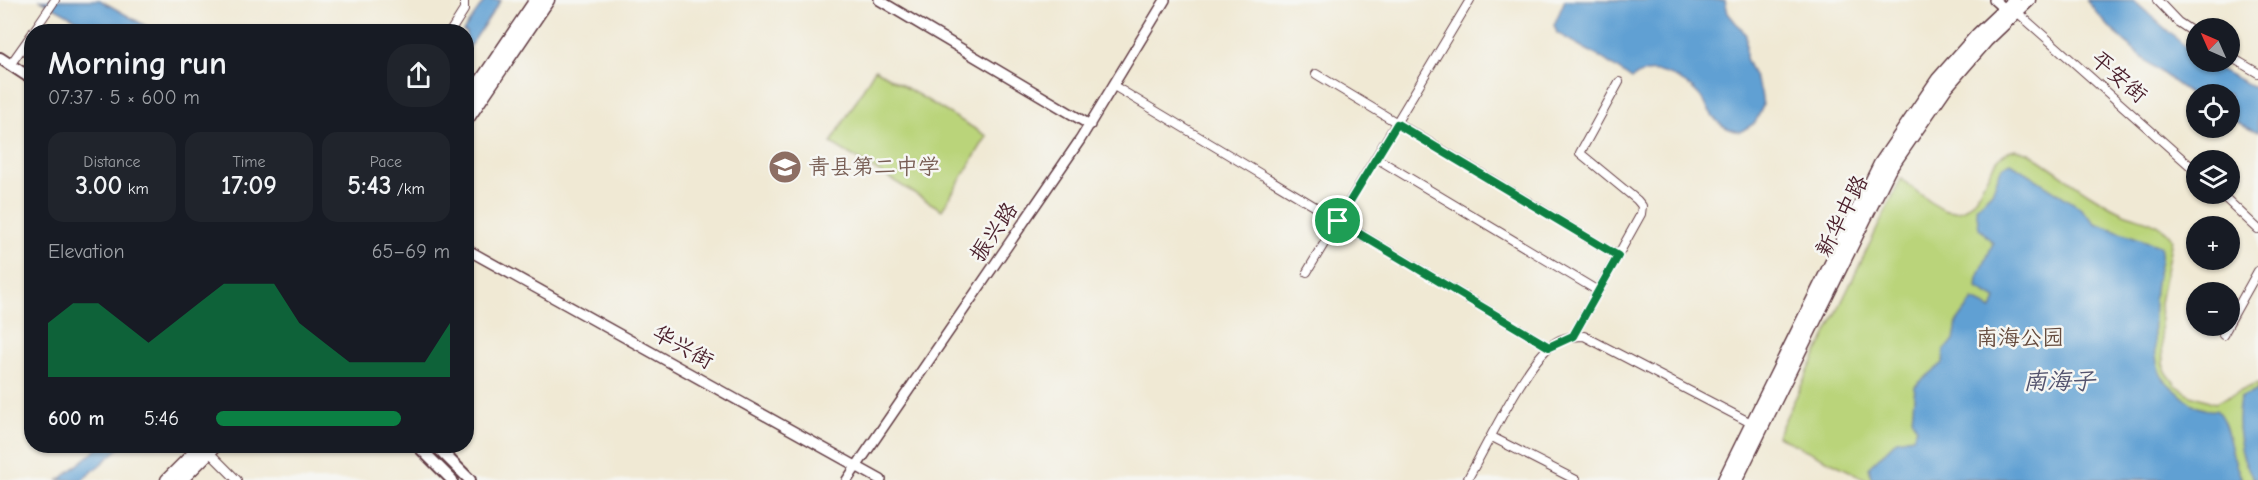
<!DOCTYPE html>
<meta charset="utf-8">
<style>
body{margin:0;font-family:"Comic Neue","LXGW WenKai TC",sans-serif;background:#20242c;color:#f1f3f6;height:100vh;display:flex;flex-direction:column;font-size:22px;white-space:nowrap}
*{box-sizing:border-box;margin:0}
p{font-size:20px;color:#9ea1a6}
.icon{flex:none;width:33px;height:33px;fill:none;stroke:currentColor;stroke-width:2;stroke-linecap:round;stroke-linejoin:round}
.map{position:relative;flex:1;overflow:hidden}
.sheet{position:absolute;left:24px;top:24px;width:450px;height:429px;display:flex;flex-direction:column;background:#171b24;border-radius:24px;box-shadow:0 2px 4px #0004}
.sheet>*{flex:none}
.needle{width:39px;rotate:315deg}
.fabs{position:absolute;left:2186px;top:18px;display:grid;gap:12px}
.fabs a{display:grid;place-items:center;width:54px;height:54px;border-radius:50%;background:#171b24;box-shadow:0 2px 4px #0004;font-size:30px}
.pin{position:absolute;display:grid;place-items:center;width:51px;height:51px;color:#fff;margin:-26px;border:3px solid #fff;border-radius:50%;box-shadow:0 2px 6px #0007}
.round{display:grid;place-items:center;flex:none;width:63px;height:63px;border-radius:24px;background:#20242c}
.overview{display:flex;align-items:center;justify-content:space-between;height:102px;padding:0 24px}
h1{font-size:33px;font-weight:800;line-height:45px}
.metrics{display:grid;grid-template-columns:repeat(3,1fr);gap:9px;height:102px;padding:6px 24px}
.metrics div{display:grid;align-content:center;border-radius:15px;background:#20242c;text-align:center}
.metrics b{font-size:26px;font-weight:800}
.metrics small{font-size:16px;font-weight:400}
.metrics p{font-size:16px}
.chart{height:168px;padding:12px 24px}
.chart p{display:flex;justify-content:space-between}
.chart svg{width:100%;height:108px;margin-top:6px;fill:#0b8043;opacity:.7}
ul{padding:0 24px;list-style:none;font-size:20px}
li{display:grid;grid-template-columns:96px 72px 1fr;align-items:center;height:45px}
li i{height:15px;border-radius:8px;background:#0b8043}
.map>svg:first-child{display:block}
</style>
<div class="map">
<svg width="2258" height="480" viewBox="0 0 2258 480">
<rect width="100%" height="100%" fill="#f6f6f2"/>
<filter id="ink" filterUnits="userSpaceOnUse"><feTurbulence type="fractalNoise" baseFrequency=".0167" numOctaves="2"/><feDisplacementMap in="SourceGraphic" scale="12" xChannelSelector="R" yChannelSelector="G"/><feConvolveMatrix kernelMatrix="1 2 1 2 8 2 1 2 1" color-interpolation-filters="sRGB"/></filter>
<filter id="wash" filterUnits="userSpaceOnUse"><feTurbulence type="fractalNoise" baseFrequency=".008" numOctaves="4" result="noise"/><feDisplacementMap in="SourceGraphic" scale="24" xChannelSelector="R" yChannelSelector="G"/><feGaussianBlur stdDeviation="1.35" result="paint"/><feColorMatrix in="noise" values="0 0 0 0 0 0 0 0 0 0 0 0 0 0 0 0 0 1.4 0 .05"/><feComposite in="paint" operator="in"/></filter>
<g filter="url(#wash)">
<rect width="100%" height="100%" fill="#f0e9d4"/>
<path fill="#bad47a" stroke="#827a52" stroke-width="1.5" d="M 875,69 L 987,136 L 942,210 L 831,143 Z
M 2016,149 L 2029,153 C 2060,172 2090,198 2124,213 C 2142,220 2162,222 2172,239 L 2160,303 L 2163,364 L 2167,373 L 2176,385 L 2191,395 L 2215,403 L 2258,383 L 2258,480 L 1868,480 L 1777,436 L 1901,179 C 1911,186 1936,209 1947,211 C 1986,218 1981,154 2016,149 Z"/>
<path fill="#61a0d3" stroke="#56607f" stroke-width="1.5" d="M 41,0 L 100,0 L 155,31 L 97,31 Z
M 485,0 L 501,0 L 467,51 L 466,32 L 463,31 Z
M 1565,0 L 1725,0 L 1728,13 L 1746,35 L 1746,58 L 1761,92 L 1763,106 L 1755,123 L 1740,132 C 1732,130 1724,128 1718,122 C 1710,115 1706,103 1699,95 C 1683,77 1650,62 1632,79 L 1603,59 L 1557,33 L 1554,25 Z
M 2086,0 L 2133,0 L 2196,56 L 2196,62 L 2205,62 L 2258,89 L 2258,132 L 2229,118 L 2229,94 L 2196,94 L 2196,98 C 2155,69 2117,40 2086,0 Z
M 2011,163 L 2078,206 L 2095,223 L 2160,246 C 2164,259 2158,269 2156,282 C 2153,302 2151,362 2163,378 C 2168,385 2177,391 2183,397 C 2192,405 2205,412 2216,410 C 2231,424 2229,459 2243,480 L 1871,478 L 1869,467 L 1897,440 L 1913,437 L 1917,428 L 1912,420 L 1915,386 L 1943,363 L 1944,350 L 1954,341 L 1957,322 L 1973,300 L 1992,309 L 1996,299 L 1977,288 L 1978,278 L 1993,243 L 1979,228 L 1976,208 L 1992,192 L 2002,167 Z
M 2258,390 L 2258,480 L 2254,480 C 2239,457 2235,425 2240,398 Z
M 101,446 L 122,446 L 82,480 L 59,480 Z"/>
</g>
<g filter="url(#ink)">
<g fill="none" stroke-linecap="round" stroke-linejoin="round">
<g stroke="#633d44" stroke-width="10">
<path id="minor" d="M 2157,0 L 2178,22 L 2196,34
M 2017,12 L 2196,171
M 33,32 L 55,0
M 450,32 L 464,10 L 464,0
M 2229,56 L 2258,73
M 10,65 L 32,34
M 1316,74 L 1618,256
M 1114,86 L 1549,347
M 1376,158 L 1598,291
M 2221,194 L 2258,229
M 1307,272 L 1470,0
M 2229,323 L 2258,271
M 2223,335 L 2228,326
M 1573,336 L 1641,214 L 1642,206 L 1637,200 L 1580,153 L 1619,82
M 1492,437 L 1576,480
M 209,452 L 237,480
M 1467,480 C 1485,449 1527,361 1553,344 C 1563,337 1573,336 1584,336 L 1751,423"/>
</g>
<g stroke="#633d44" stroke-width="12">
<path id="tertiary" d="M 879,0 L 1090,125
M 1994,0 L 2004,9
M 466,249 L 881,480
M 847,480 L 1080,140 L 1165,0"/>
</g>
<g stroke="#633d44" stroke-width="14">
<path id="secondary" d="M 0,58 L 32,79
M 418,446 L 452,480
M 436,446 L 470,480"/>
</g>
<g stroke="#633d44" stroke-width="15">
<path id="primary" d="M 466,103 L 536,0
M 466,121 L 548,0
M 167,480 L 201,446
M 181,480 L 215,446
M 1724,480 L 1880,164 L 1938,79 L 1978,34 L 2014,0
M 1736,480 L 1889,170 L 1947,86 L 1986,41 L 2029,0"/>
</g>
<use href="#minor" stroke="#fff" stroke-width="8"/>
<use href="#tertiary" stroke="#fff" stroke-width="9"/>
<use href="#secondary" stroke="#fff" stroke-width="10"/>
<use href="#primary" stroke="#fff" stroke-width="12"/>
</g>
</g>
<g fill="none" stroke-linecap="round" stroke-linejoin="round" filter="url(#ink)">
<g stroke="#fff" stroke-width="12">
<path id="route" d="M 1397,124 L 1618,256 L 1573,336 L 1549,347 L 1338,221 Z"/>
</g>
<use href="#route" stroke="#0b8043" stroke-width="8"/>
</g>
<defs>
<g id="school-disc" transform="scale(1.725)"><circle r="9.5" fill="#8d6e63" stroke="#f6f6f2"/><path d="M0-5L7-2L0 1L-7-2ZM-4 1L0 2.5L4 1V4Q0 6-4 4Z" fill="#fff"/></g>
</defs>
<g fill-rule="evenodd">
<use href="#school-disc" x="785" y="167"/>
</g>
<g text-anchor="middle" dominant-baseline="central" stroke-width="5" stroke-linejoin="round" paint-order="stroke">
<g font-size="22" fill="#4a1f2b" stroke="#f6f6f2">
<text transform="translate(2119 77) rotate(41)">平安街</text>
<text transform="translate(1842 216) rotate(-63)">新华中路</text>
<text transform="translate(994 232) rotate(-56)">振兴路</text>
<text transform="translate(683 347) rotate(29)">华兴街</text>
</g>
<g font-size="22" fill="#785e54" stroke="#f6f6f2" text-anchor="start">
<text x="808" y="167">青县第二中学</text>
</g>
<g font-size="22" fill="#664c3f" stroke="#f6f6f2">
<text x="2020" y="338">南海公园</text>
</g>
<g font-size="24" font-style="italic" fill="#53536e" stroke="#f6f6f2">
<text x="2059" y="381">南海子</text>
</g>
</g>
</svg>
<div class="fabs">
<a><svg class="needle" viewBox="-14 -14 28 28"><path d="M0-13l5 13h-10z" fill="#e53935"/><path d="M0 13l5-13h-10z" fill="#9ea1a6"/></svg></a>
<a><svg class="icon" aria-label="locate" viewBox="0 0 24 24"><circle cx="12" cy="12" r="6"/><path d="M12 2v4M12 18v4M2 12h4M18 12h4"/></svg></a>
<a><svg class="icon" aria-label="layers" viewBox="0 0 24 24"><path d="M12 4l9 5-9 5-9-5zM3 14l9 5 9-5"/></svg></a>
<a>+</a>
<a>−</a>
</div>
<div class="pin" style="left:1338px;top:221px;background:#1e9e55"><svg class="icon" aria-label="arrive" viewBox="0 0 24 24"><path d="M6 21V4h12l-3 4 3 4H6"/></svg></div>
<section class="sheet">
<div class="overview"><div><h1>Morning run</h1><p>07:37 · 5 × 600 m</p></div><a class="round"><svg class="icon" aria-label="share" viewBox="0 0 24 24"><path d="M12 15V3M7 8l5-5 5 5M5 13v7h14v-7"/></svg></a></div>
<div class="metrics">
<div><p>Distance</p><b>3.00<small> km</small></b></div>
<div><p>Time</p><b>17:09</b></div>
<div><p>Pace</p><b>5:43<small> /km</small></b></div>
</div>
<div class="chart"><p><span>Elevation</span>65–69 m</p>
<svg viewBox="0 0 160 44" preserveAspectRatio="none"><path d="M0 44V22L10 14L20 14L30 22L40 30L50 22L60 14L70 6L80 6L90 6L100 22L110 30L120 38L130 38L140 38L150 38L160 22V44z"/></svg>
</div>
<ul>
<li><b>600 m</b>5:46<i style="width:79%"></i></li>
</ul>
</section>
</div>
